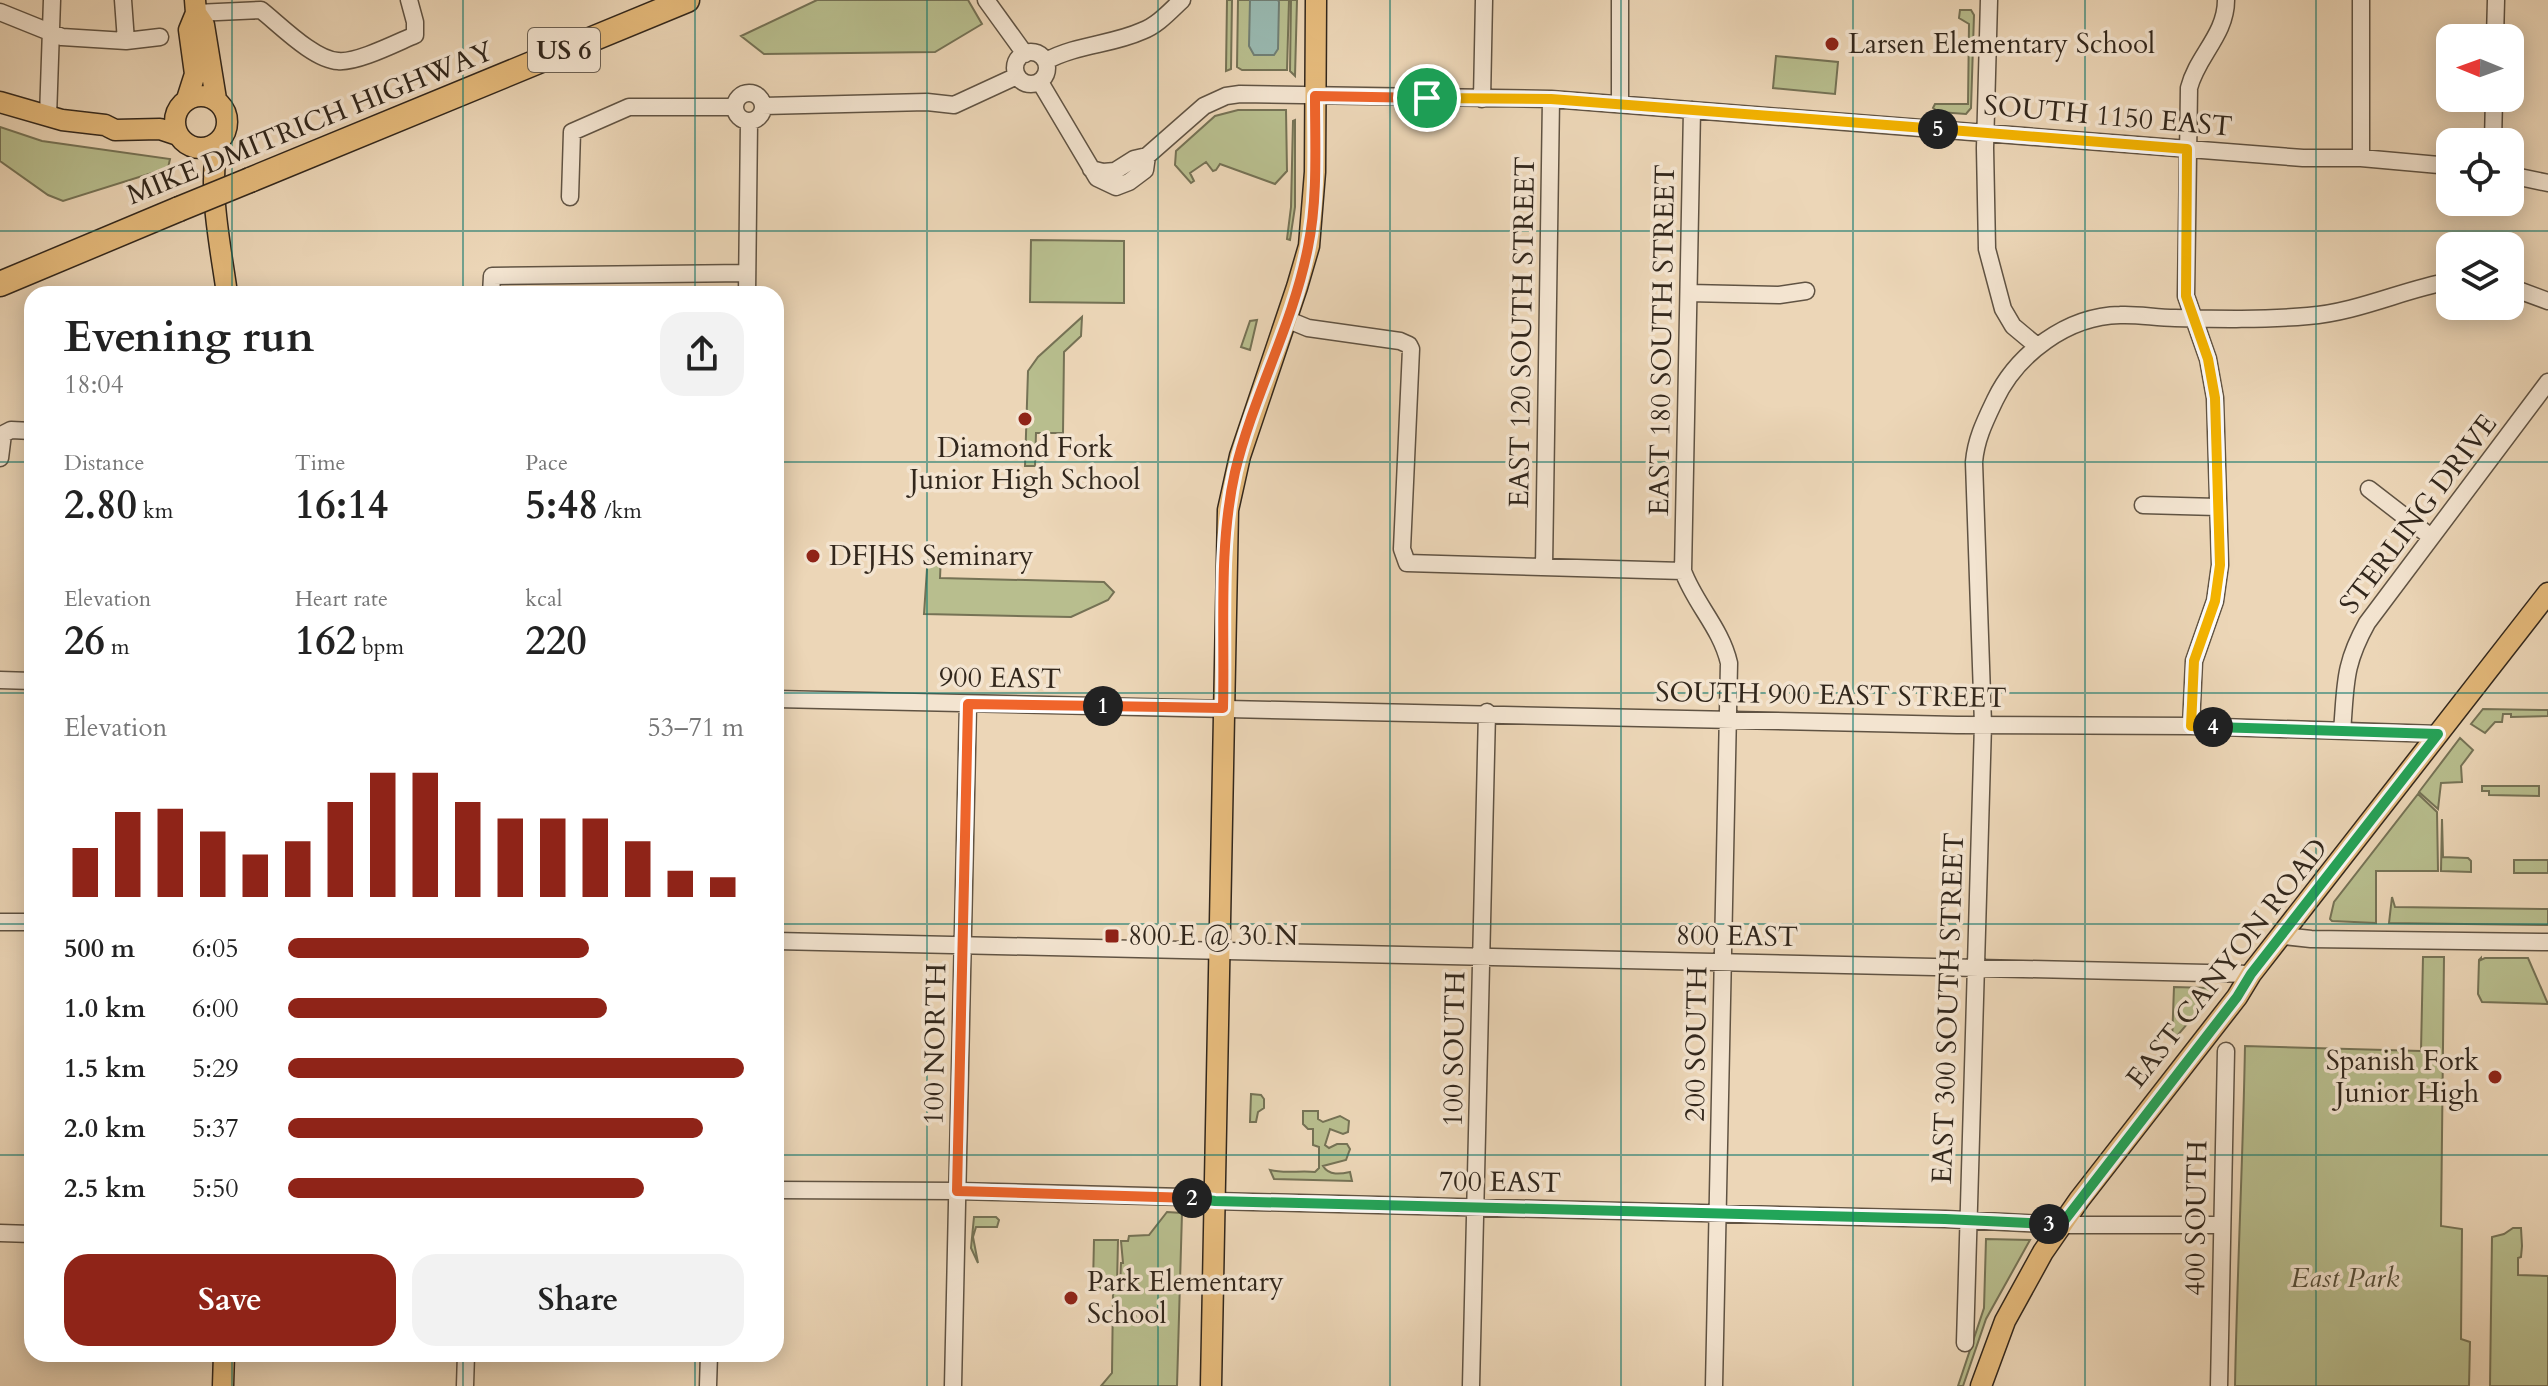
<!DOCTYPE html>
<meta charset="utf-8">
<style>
body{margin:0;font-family:Cardo,serif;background:#f2f2f2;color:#222;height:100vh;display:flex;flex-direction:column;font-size:30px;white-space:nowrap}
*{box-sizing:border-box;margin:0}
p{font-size:26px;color:#767676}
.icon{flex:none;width:44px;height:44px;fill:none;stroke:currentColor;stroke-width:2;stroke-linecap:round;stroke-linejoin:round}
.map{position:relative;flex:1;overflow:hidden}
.details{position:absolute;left:24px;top:286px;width:760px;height:1076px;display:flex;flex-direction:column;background:#fff;border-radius:24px;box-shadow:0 4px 20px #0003}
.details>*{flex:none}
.needle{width:52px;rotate:271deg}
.controls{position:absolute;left:2436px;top:24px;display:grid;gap:16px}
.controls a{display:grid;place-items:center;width:88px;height:88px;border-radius:16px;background:#fff;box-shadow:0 4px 20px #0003;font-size:40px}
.pin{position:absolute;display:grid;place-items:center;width:68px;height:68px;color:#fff;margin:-34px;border:4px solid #fff;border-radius:50%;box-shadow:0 2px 8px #0007}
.km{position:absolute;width:40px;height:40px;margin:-20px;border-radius:50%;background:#222;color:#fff;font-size:22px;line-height:40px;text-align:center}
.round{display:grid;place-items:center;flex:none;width:84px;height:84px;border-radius:24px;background:#f2f2f2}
.overview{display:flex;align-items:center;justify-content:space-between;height:136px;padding:0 40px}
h1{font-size:44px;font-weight:800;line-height:60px}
.figures{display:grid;grid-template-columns:repeat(3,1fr);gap:12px;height:136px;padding:8px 40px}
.figures div{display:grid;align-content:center}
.figures b{font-size:40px;font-weight:800}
.figures small{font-size:22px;font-weight:400}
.figures p{font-size:22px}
.chart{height:224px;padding:16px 40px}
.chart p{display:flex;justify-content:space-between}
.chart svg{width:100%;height:144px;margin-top:8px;stroke:#8f2418;stroke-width:6}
.primary-button{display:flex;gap:16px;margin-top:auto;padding:16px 40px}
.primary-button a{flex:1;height:92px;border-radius:24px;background:#8f2418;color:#fff;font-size:32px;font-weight:800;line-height:92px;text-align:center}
.primary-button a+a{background:#f2f2f2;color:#222}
ul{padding:0 40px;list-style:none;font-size:26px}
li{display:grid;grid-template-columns:128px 96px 1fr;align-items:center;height:60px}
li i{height:20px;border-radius:10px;background:#8f2418}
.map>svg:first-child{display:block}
</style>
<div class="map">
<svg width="2548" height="1386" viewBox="0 0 2548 1386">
<rect width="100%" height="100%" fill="#ecd6b7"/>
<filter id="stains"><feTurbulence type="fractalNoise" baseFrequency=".0025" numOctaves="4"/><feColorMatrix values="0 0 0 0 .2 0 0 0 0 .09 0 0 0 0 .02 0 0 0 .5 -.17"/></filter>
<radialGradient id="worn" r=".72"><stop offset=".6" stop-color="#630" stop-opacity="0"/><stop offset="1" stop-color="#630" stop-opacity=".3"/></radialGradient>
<path fill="#b8be8e" stroke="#757255" stroke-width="2" d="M 817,0 L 968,0 L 982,24 L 935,52 L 764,54 L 741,36 Z
M 1227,0 L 1232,0 L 1231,69 L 1226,71 Z
M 1238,0 L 1289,0 L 1287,70 L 1242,70 L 1237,67 Z
M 1291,0 L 1297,0 L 1295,76 L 1290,71 Z
M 1960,10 L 1971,10 L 1974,15 L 1971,108 L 1966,114 L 1939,112 L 1933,108 L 1935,104 L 1968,104 L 1969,24 L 1959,18 Z
M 1776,56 L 1838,62 L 1835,94 L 1773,88 Z
M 1238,110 L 1286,110 L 1287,171 L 1275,184 L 1220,164 L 1216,170 L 1213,171 L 1206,162 L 1190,173 L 1194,181 L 1191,183 L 1175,165 L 1176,151 L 1215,116 Z
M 1295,120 L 1295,207 L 1290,240 L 1287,239 L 1291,207 L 1293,121 Z
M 0,127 L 42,141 L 170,159 L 168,168 L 63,201 L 48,195 L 0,161 Z
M 1031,240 L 1124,241 L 1124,303 L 1030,302 Z
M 1082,317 L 1081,336 L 1064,352 L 1063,433 L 1036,433 L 1035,466 L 1025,466 L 1028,371 L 1038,357 Z
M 1257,320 L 1250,350 L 1241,347 L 1250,321 Z
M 928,554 L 941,554 L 940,578 L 1104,582 L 1114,592 L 1108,600 L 1071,617 L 924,614 Z
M 2483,709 L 2548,710 L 2548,716 L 2511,717 L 2511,714 L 2503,714 L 2502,722 L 2495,722 L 2485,733 L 2471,724 Z
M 2460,738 L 2473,750 L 2461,766 L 2462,782 L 2441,783 L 2438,809 L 2419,792 Z
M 2482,786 L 2539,786 L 2539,796 L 2489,795 L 2489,791 L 2482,791 Z
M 2418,794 L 2437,812 L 2438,871 L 2376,871 L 2376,923 L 2332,921 L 2330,919 L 2334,902 Z
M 2442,819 L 2443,857 L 2468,858 L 2471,861 L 2471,872 L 2441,871 Z
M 2514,860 L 2548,860 L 2548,873 L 2514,873 Z
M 2392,897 L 2395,907 L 2548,909 L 2548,925 L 2389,923 Z
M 2423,957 L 2444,957 L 2441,1226 L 2462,1229 L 2461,1339 L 2470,1342 L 2469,1386 L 2235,1386 C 2237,1273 2243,1160 2245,1046 L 2421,1051 Z
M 2481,958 L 2481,960 L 2485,958 L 2528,958 L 2548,1004 L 2482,1002 L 2478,994 L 2479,960 Z
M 2174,987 L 2209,988 L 2214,992 L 2172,1042 Z
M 1251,1094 L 1261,1095 L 1264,1099 L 1264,1108 L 1258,1112 L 1256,1122 L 1250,1122 Z
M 1303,1111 L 1318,1111 L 1318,1119 L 1323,1122 L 1340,1116 L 1349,1121 L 1348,1132 L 1343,1134 L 1330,1129 L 1325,1145 L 1329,1148 L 1337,1144 L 1347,1144 L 1350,1149 L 1346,1160 L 1323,1166 C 1329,1176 1341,1174 1350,1172 L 1352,1181 L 1274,1179 L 1270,1170 C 1286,1174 1300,1170 1315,1172 L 1319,1168 L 1319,1147 L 1313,1145 L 1313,1129 L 1308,1129 L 1303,1124 Z
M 1167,1212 L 1182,1213 L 1177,1386 L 1101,1386 L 1112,1373 L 1113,1293 L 1120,1286 L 1121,1263 L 1123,1263 L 1121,1241 L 1128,1241 L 1129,1236 L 1149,1235 Z
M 974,1217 L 996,1217 L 999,1220 L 997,1227 L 976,1227 L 973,1237 L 978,1263 L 971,1248 Z
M 2513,1228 L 2521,1228 L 2522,1246 L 2521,1257 L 2518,1258 L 2518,1275 L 2548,1276 L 2548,1386 L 2490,1386 L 2492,1237 L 2504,1234 Z
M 1986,1239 L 2030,1240 L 1986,1319 L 1963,1386 L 1958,1386 L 1984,1308 Z
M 1094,1240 L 1118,1240 L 1117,1284 L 1113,1288 L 1097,1288 L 1093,1284 Z"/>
<path fill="#99b9b1" stroke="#707f75" stroke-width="2" d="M 1250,0 L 1278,0 L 1279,2 L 1278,49 L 1274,55 L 1254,55 L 1249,46 Z"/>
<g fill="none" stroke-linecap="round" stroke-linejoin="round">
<g stroke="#605343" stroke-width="19">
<path id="minor" d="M 123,0 L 126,41
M 986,0 L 1025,54
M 1989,0 L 1985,148 L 1987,249 L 2003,309 L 2013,326 L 2037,346
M 0,12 L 62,37 L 126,41 L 160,37
M 196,13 L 261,10 C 280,25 314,60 338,61 C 357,63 396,43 415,35 L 415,22 L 409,0
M 2495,38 L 2496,0
M1015 68a16 16 0 1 1 32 0a16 16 0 1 1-32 0Z
M 1046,61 C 1078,44 1111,45 1142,31 C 1158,25 1170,11 1182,0
M 1040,82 L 1097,178 L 1116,187 L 1129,182 L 1145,170 L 1147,156
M735 107a14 14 0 1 1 28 0a14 14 0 1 1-28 0Z
M 1482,99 L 1484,0
M 1620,104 L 1620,0
M 763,106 L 927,102 L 954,105 L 1017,76
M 1692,110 L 1683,571 C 1695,604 1721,628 1729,663 L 1714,1386
M 48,117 L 52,0
M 2493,142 L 2494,98
M 2361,158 L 2361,0
M 1091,169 L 1103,172 L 1115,171 L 1134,159 L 1147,156 L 1204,106 L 1226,96 L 1240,94 L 1551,99 L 2303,158 L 2361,158 L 2450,166
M 2510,175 L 2548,183
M 570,197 L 572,132 L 629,107 L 734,107
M 2510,287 L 2548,301
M 1689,293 L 1779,295 L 1806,291
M 491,294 L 492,276 L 747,273
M 747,294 L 749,122
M 1286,319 L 1308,328 L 1400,341 L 1409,345 L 1411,349 L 1402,549 L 1407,563 L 1683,571
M 3,434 L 11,430 L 32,431
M 0,458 L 3,434
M 2369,489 L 2431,537
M 2143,505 L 2217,507
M 1544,567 L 1551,99
M 0,680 L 32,681
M 776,699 L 1957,725 L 2191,726 L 2438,734
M 2191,726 L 2194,661 L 2215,601 L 2220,565 L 2215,398 L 2208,359 L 2186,296 L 2189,88 C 2197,56 2226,35 2226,0
M 2342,731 C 2346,685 2343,666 2367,623 L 2548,382
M 0,922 L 32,922
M 2283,936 L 2311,939 L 2548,942
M 776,941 L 2251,974
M 776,1190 L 957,1191 L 1184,1197 L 1215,1201 L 1945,1219 L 2061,1225 L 2222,1225
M 0,1233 L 32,1234
M 1965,1343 L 1983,724 L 1974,462 C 1976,439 1985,421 1995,400 C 2017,354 2067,316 2120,315 C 2138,314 2156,318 2175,318 C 2219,319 2264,320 2308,316 C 2358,312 2402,290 2450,281
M 465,1386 L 466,1354
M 708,1386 L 709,1354
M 953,1386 L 968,704
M 1471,1386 L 1487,712
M 2219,1386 L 2226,1051"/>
</g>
<g stroke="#32271c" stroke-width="23">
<path id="major" d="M 196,13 L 204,25 L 216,99
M175 122a26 26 0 1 1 52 0a26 26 0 1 1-52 0Z
M 187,99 L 195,74 L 189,30 L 196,13 L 195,0
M 0,102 L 62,120 L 105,125 L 115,130 L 160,129 L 178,135
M 220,141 C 205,177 222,254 227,294
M 223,1386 L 224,1354
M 1211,1386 L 1228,510 L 1240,456 L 1297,287 L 1309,246 L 1315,172 L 1316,0
M 1981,1386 L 2005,1321 L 2043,1252 L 2079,1200 L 2237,997 L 2251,974 L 2548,593"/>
</g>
<g stroke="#32271c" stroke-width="27">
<path id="highway" d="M 250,180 L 687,0
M 0,284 L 179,209"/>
</g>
<use href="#minor" stroke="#f3e4d0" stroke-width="16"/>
<use href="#major" stroke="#e6bb7c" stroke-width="20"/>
<use href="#highway" stroke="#e6bb7c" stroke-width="24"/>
<g stroke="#32271c" stroke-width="27" stroke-linecap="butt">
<path id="highway-bridge" d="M 179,209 L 250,180"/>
</g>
<use href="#highway-bridge" stroke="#e6bb7c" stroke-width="24"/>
</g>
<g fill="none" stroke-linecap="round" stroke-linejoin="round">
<g stroke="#fff" stroke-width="16">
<path id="split-1" d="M 1103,706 L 1223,708 C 1225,631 1218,548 1235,472 C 1253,396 1293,325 1308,247 C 1318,198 1315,146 1315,96 L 1427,98"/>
</g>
<g stroke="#fff" stroke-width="16">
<path id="split-2" d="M 1103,706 L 968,704 L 957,1191 L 1192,1198"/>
</g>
<g stroke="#fff" stroke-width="16">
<path id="split-3" d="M 1192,1198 L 1215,1201 L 1945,1219 L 2049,1224"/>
</g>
<g stroke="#fff" stroke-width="16">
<path id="split-4" d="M 2049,1224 L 2061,1225 L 2237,997 L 2251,974 L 2438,734 L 2213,727"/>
</g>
<g stroke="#fff" stroke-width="16">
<path id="split-5" d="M 1938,129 L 2187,149 L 2186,296 L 2208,359 L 2215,398 L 2220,565 L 2215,601 L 2194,661 L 2191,726 L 2213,727"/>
</g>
<g stroke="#fff" stroke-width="16">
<path id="split-6" d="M 1427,98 L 1551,99 L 1938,129"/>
</g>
<use href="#split-1" stroke="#f0652b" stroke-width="10"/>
<use href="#split-2" stroke="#f0652b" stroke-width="10"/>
<use href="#split-3" stroke="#22a559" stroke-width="10"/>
<use href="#split-4" stroke="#22a559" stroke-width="10"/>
<use href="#split-5" stroke="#f5b400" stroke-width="10"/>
<use href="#split-6" stroke="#f5b400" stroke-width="10"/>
</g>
<path fill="none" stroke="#0f766e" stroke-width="2" stroke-opacity="0.55" d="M 232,0 L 232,294M 463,0 L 463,294M 695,0 L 695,294M 927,0 L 927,1386M 1158,0 L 1158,1386M 1390,0 L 1390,1386M 1621,0 L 1621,1386M 1853,0 L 1853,1386M 2085,0 L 2085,1386M 2316,0 L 2316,1386M 0,231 L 2548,231M 0,462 L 32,462M 776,462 L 2548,462M 0,693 L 32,693M 776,693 L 2548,693M 0,924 L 32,924M 776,924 L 2548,924M 0,1155 L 32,1155M 776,1155 L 2548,1155M 232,1354 L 232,1386M 463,1354 L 463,1386M 695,1354 L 695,1386"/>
<g fill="#8f2418" stroke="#f3e4d0" stroke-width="3">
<circle cx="1832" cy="44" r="8"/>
<circle cx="1025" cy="419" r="8"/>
<circle cx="813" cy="556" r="8"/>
<rect x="1104" y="928" width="16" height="16" rx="4"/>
<circle cx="2495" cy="1077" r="8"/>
<circle cx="1071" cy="1298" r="8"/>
</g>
<g text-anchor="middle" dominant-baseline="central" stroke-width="7" stroke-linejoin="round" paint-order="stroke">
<rect fill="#f3e4d0" stroke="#6c6052" stroke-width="2" x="528" y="28" width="72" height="44" rx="6"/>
<g font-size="26" font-weight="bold" fill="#32271c">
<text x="564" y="50">US 6</text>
</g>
<g font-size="28" fill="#32271c" stroke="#f3e4d0" text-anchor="start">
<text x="1848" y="44">Larsen Elementary School</text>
<text x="1025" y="448" text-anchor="middle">Diamond Fork<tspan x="1025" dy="32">Junior High School</tspan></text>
<text x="829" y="556">DFJHS Seminary</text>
<text x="1128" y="936">800 E @ 30 N</text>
<text x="2479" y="1061" text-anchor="end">Spanish Fork<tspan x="2479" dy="32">Junior High</tspan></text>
<text x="1087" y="1282">Park Elementary<tspan x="1087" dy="32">School</tspan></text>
</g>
<g font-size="28" fill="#32271c" stroke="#f3e4d0">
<text transform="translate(2108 116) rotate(5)">SOUTH 1150 EAST</text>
<text transform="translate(310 123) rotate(-22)">MIKE DMITRICH HIGHWAY</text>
<text transform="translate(1522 332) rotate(-89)">EAST 120 SOUTH STREET</text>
<text transform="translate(1662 340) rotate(-89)">EAST 180 SOUTH STREET</text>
<text transform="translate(2418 514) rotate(-53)">STERLING DRIVE</text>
<text transform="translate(1000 678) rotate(1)">900 EAST</text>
<text transform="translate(1831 695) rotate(1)">SOUTH 900 EAST STREET</text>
<text transform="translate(1737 936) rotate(1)">800 EAST</text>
<text transform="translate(2227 963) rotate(-52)">EAST CANYON ROAD</text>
<text transform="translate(1948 1008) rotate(-88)">EAST 300 SOUTH STREET</text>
<text transform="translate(935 1044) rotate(-89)">100 NORTH</text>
<text transform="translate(1696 1044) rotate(-89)">200 SOUTH</text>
<text transform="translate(1454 1049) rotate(-89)">100 SOUTH</text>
<text transform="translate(1500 1182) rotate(1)">700 EAST</text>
<text transform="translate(2196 1218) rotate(-89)">400 SOUTH</text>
</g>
<g font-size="28" font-style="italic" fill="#544d38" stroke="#f3e4d0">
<text x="2345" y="1278">East Park</text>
</g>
</g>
<rect width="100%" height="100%" filter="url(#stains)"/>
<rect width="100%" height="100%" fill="url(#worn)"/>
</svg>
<div class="controls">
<a><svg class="needle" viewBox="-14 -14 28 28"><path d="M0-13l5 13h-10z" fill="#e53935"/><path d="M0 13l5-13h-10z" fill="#767676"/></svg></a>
<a><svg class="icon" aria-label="locate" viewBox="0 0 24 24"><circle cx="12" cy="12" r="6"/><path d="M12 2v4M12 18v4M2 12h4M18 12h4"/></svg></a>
<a><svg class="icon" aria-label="layers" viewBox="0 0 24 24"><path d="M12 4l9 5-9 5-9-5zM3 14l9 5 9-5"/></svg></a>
</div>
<div class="pin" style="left:1427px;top:98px;background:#1e9e55"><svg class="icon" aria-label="arrive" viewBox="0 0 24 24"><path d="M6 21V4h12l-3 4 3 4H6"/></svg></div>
<b class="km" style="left:1103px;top:706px">1</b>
<b class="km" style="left:1192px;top:1198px">2</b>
<b class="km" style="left:2049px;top:1224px">3</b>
<b class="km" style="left:2213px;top:727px">4</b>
<b class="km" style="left:1938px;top:129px">5</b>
<section class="details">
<div class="overview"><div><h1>Evening run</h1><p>18:04</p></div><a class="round"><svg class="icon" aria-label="share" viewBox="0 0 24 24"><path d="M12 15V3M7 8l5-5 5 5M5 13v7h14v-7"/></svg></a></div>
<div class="figures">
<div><p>Distance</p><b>2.80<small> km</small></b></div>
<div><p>Time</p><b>16:14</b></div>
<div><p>Pace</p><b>5:48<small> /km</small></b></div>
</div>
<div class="figures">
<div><p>Elevation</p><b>26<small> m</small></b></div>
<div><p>Heart rate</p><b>162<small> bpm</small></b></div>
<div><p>kcal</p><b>220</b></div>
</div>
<div class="chart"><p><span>Elevation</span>53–71 m</p>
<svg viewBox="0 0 160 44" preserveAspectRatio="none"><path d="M5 44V29M15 44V18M25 44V17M35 44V24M45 44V31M55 44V27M65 44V15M75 44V6M85 44V6M95 44V15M105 44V20M115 44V20M125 44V20M135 44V27M145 44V36M155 44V38"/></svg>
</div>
<ul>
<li><b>500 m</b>6:05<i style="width:66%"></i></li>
<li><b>1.0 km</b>6:00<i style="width:70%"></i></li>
<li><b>1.5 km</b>5:29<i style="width:100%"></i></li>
<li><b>2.0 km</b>5:37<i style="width:91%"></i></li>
<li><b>2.5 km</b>5:50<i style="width:78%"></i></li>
</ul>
<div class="primary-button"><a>Save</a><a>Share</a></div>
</section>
</div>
